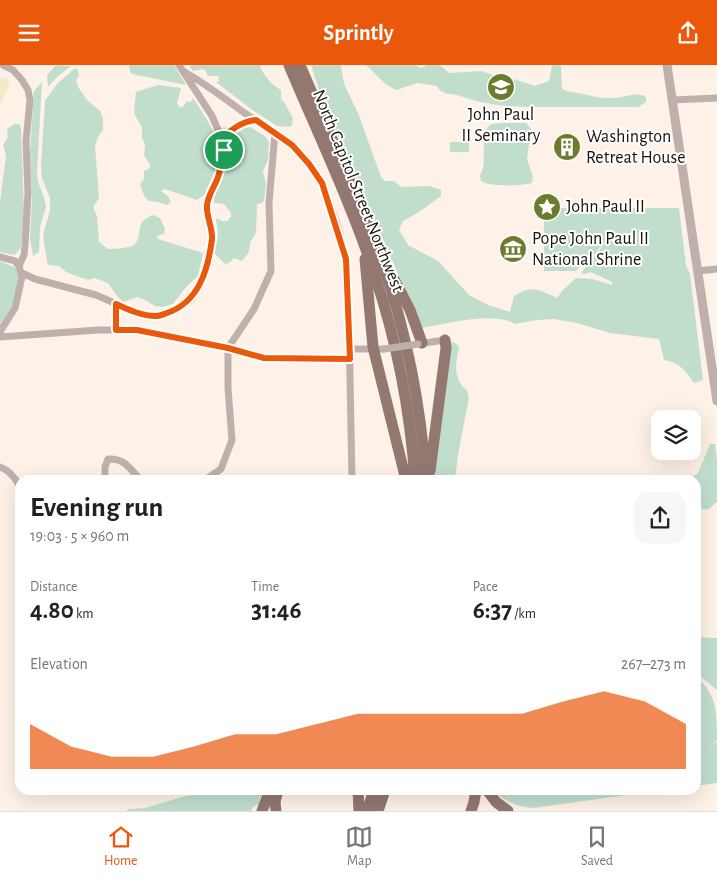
<!DOCTYPE html>
<meta charset="utf-8">
<style>
body{margin:0;font-family:"Alegreya Sans",sans-serif;background:#f6f6f6;color:#222;height:100vh;display:flex;flex-direction:column;font-size:19px;white-space:nowrap}
*{box-sizing:border-box;margin:0}
p{font-size:16px;color:#767676}
.icon{flex:none;width:28px;height:28px;fill:none;stroke:currentColor;stroke-width:2;stroke-linecap:round;stroke-linejoin:round}
.map{position:relative;flex:1;overflow:hidden}
.side{position:absolute;left:15px;top:410px;width:686px;height:320px;display:flex;flex-direction:column;background:#fff;border-radius:15px;box-shadow:0 5px 20px #0002}
.side>*{flex:none}
.buttons{position:absolute;left:651px;top:345px;display:grid;gap:10px}
.buttons a{display:grid;place-items:center;width:50px;height:50px;border-radius:10px;background:#fff;box-shadow:0 5px 20px #0002;font-size:25px}
.pin{position:absolute;display:grid;place-items:center;width:42px;height:42px;color:#fff;margin:-21px;border:2px solid #fff;border-radius:50%;box-shadow:0 1px 5px #0007}
.round{display:grid;place-items:center;flex:none;width:52px;height:52px;border-radius:15px;background:#f6f6f6}
.overview{display:flex;align-items:center;justify-content:space-between;height:85px;padding:0 15px}
h1{font-size:28px;font-weight:700;line-height:38px}
.stats{display:grid;grid-template-columns:repeat(3,1fr);gap:8px;height:85px;padding:5px 15px}
.stats div{display:grid;align-content:center}
.stats b{font-size:25px;font-weight:700}
.stats small{font-size:14px;font-weight:400}
.stats p{font-size:14px}
.chart{height:140px;padding:10px 15px}
.chart p{display:flex;justify-content:space-between}
.chart svg{width:100%;height:90px;margin-top:5px;fill:#ea580c;opacity:.7}
header{display:flex;justify-content:space-between;align-items:center;height:65px;padding:0 15px;background:#ea580c;color:#fff;font-size:22px;font-weight:700}
.tabs{display:flex;justify-content:space-around;align-items:center;height:70px;border-top:1px solid #e0e0e0;background:#fff;font-size:14px;color:#767676}
.tabs a{display:grid;justify-items:center;gap:2px}
.tabs .current{color:#ea580c}
.map>svg:first-child{display:block}
</style>
<header><svg class="icon" aria-label="menu" viewBox="0 0 24 24"><path d="M4 6h16M4 12h16M4 18h16"/></svg>Sprintly<svg class="icon" aria-label="share" viewBox="0 0 24 24"><path d="M12 15V3M7 8l5-5 5 5M5 13v7h14v-7"/></svg></header>
<div class="map">
<svg width="717" height="746" viewBox="0 0 717 746">
<rect width="100%" height="100%" fill="#fef1e7"/>
<path fill="#c1decd" d="M 56,0 L 71,1 L 56,13 L 48,22 L 47,10 Z
M 129,0 L 174,0 L 186,20 L 132,9 L 130,7 Z
M 191,0 L 261,0 L 260,2 C 265,12 272,20 281,25 L 281,34 L 284,37 L 293,53 L 292,60 L 289,62 L 277,61 L 251,44 L 216,17 L 219,16 L 218,11 L 208,11 L 205,5 L 202,4 L 193,6 L 190,2 Z
M 311,0 L 341,0 L 344,19 L 358,48 L 381,112 L 385,116 L 394,116 L 401,122 L 429,121 L 441,125 L 441,131 L 419,147 L 403,156 L 399,165 L 408,180 L 438,196 L 469,230 L 488,240 L 510,247 L 514,231 C 517,230 519,228 521,227 C 533,220 546,228 557,233 L 563,225 L 576,213 L 592,214 L 612,220 L 612,217 L 591,207 L 584,209 L 581,208 L 608,174 C 599,181 596,190 589,195 C 584,199 580,201 576,206 L 544,206 L 544,153 L 553,149 L 556,143 L 679,143 L 686,200 L 690,209 L 703,315 L 694,318 C 685,305 680,298 664,295 L 659,274 L 610,268 L 577,258 L 554,254 L 537,255 L 515,259 C 494,246 446,259 422,263 L 352,104 L 321,31 Z
M 366,0 L 414,0 L 421,3 L 427,0 L 440,0 L 449,8 L 481,6 L 496,11 L 505,11 L 535,21 L 549,16 L 552,0 L 561,0 L 562,24 L 566,26 C 584,28 595,34 614,33 C 624,33 637,26 646,32 L 646,37 L 638,42 C 613,42 588,42 564,42 C 525,42 498,44 460,31 C 451,28 442,31 437,21 L 417,18 L 396,25 C 381,18 378,10 366,0 Z
M 75,3 L 78,5 L 79,11 L 76,15 L 78,22 L 87,35 L 100,46 L 103,54 L 103,65 L 98,72 L 95,81 L 99,133 L 93,142 L 97,151 L 99,177 L 108,184 C 113,184 132,183 135,179 C 144,168 133,158 153,150 L 160,153 L 165,164 L 164,169 L 157,171 L 158,174 L 203,188 L 198,211 L 186,222 L 173,239 L 162,242 L 155,241 L 145,235 L 137,232 L 123,237 L 117,231 L 108,218 L 94,213 L 88,215 L 66,207 L 59,201 L 49,200 L 47,197 L 43,170 L 50,145 L 50,133 L 42,113 L 41,101 L 45,36 L 57,19 Z
M 42,17 L 37,107 L 38,117 L 44,132 L 46,142 L 40,162 L 39,187 L 33,191 L 30,174 L 32,132 L 30,87 L 34,26 Z
M 158,20 L 181,23 L 177,39 L 180,42 L 183,42 L 187,36 L 191,37 L 193,33 C 204,51 213,60 218,81 L 214,81 L 213,87 L 214,90 L 219,93 L 218,98 L 205,129 L 197,135 L 165,124 L 161,126 L 168,131 L 171,137 L 167,140 C 148,132 148,144 140,119 L 144,114 L 144,106 L 150,103 L 150,100 L 144,90 L 145,79 L 142,73 L 142,63 L 134,48 L 136,27 Z
M 505,58 L 526,58 L 531,64 L 527,94 L 533,112 L 532,118 C 521,121 491,122 481,116 L 480,110 C 489,99 477,63 493,59 C 497,58 502,58 505,58 Z
M 14,59 L 19,59 L 21,62 L 24,145 L 21,180 L 20,184 L 14,190 L 0,187 L 0,137 L 6,91 L 3,80 L 8,72 L 7,64 Z
M 250,62 L 265,71 L 269,77 L 268,95 L 263,106 L 266,119 L 264,136 L 262,138 L 257,139 L 256,168 L 250,178 L 249,187 L 242,196 L 234,193 L 229,198 L 225,199 L 214,188 L 218,170 L 216,153 L 222,156 L 227,156 L 231,152 L 231,148 L 224,139 L 214,138 C 214,127 223,116 226,104 C 228,94 229,83 232,73 L 244,63 Z
M 450,77 L 469,77 L 469,87 L 450,87 Z
M 0,196 L 16,203 C 24,224 11,244 0,261 Z
M 454,277 L 459,282 C 457,295 453,305 460,318 C 465,326 466,320 469,332 L 458,390 L 455,415 L 432,415 L 450,278 Z
M 710,379 L 715,379 L 717,396 L 717,437 C 713,439 712,443 708,444 C 694,448 696,423 696,415 L 688,415 L 698,408 Z
M 696,572 L 717,573 L 717,625 L 696,608 Z
M 696,612 C 717,629 717,648 717,675 L 709,682 L 717,676 L 717,718 L 696,721 Z
M 206,725 L 261,725 L 262,727 L 259,739 L 253,742 L 251,746 L 126,746 L 129,744 L 145,743 Z
M 494,725 L 663,725 L 533,743 C 519,742 504,737 494,725 Z"/>
<path fill="#f4eac5" d="M 0,12 L 8,14 L 10,19 L 0,40 Z"/>
<g fill="none" stroke-linecap="round" stroke-linejoin="round">
<path stroke="#c0b0ad" stroke-width="7" d="M 183,6 C 204,18 223,32 243,47 C 259,58 276,67 291,79 C 325,109 343,167 348,211 L 352,415
M 672,35 L 717,33
M 223,76 C 231,64 242,57 256,55
M 0,192 L 15,196 L 19,201
M 698,206 L 717,204
M 22,208 L 35,214 L 96,230 L 135,247 L 157,252 L 175,245 L 192,234 L 206,203 L 212,172 L 207,148 L 207,138 L 219,110 L 224,85 L 223,76 L 212,51 L 179,0
M 116,265 L 116,239
M 0,267 L 15,243 L 22,212 L 19,201 L 24,190 L 25,180 L 28,128 L 26,76 L 30,35 L 28,25 L 22,15 L 13,5 L 3,0
M 0,272 L 98,265 L 137,265 L 228,283 L 264,293 L 350,293
M 418,279 L 445,275
M 350,284 L 384,284
M 0,402 C 9,405 16,414 20,422
M 105,415 L 105,402 L 108,394 C 126,393 129,404 141,415
M 205,415 L 221,404 L 232,375 L 228,323 L 228,283 L 254,244 L 271,206 L 269,138 L 275,67"/>
<path stroke="#c0b0ad" stroke-width="9" d="M 667,0 L 717,336"/>
<path stroke="#937771" stroke-width="11" d="M 289,0 C 318,69 352,140 375,211 C 397,277 410,345 415,415
M 300,0 C 328,66 359,132 383,200 C 407,269 421,342 426,415
M 365,194 L 373,282 L 406,415
M 394,214 L 410,245 L 422,278
M 430,406 L 446,283 L 445,275
M 358,725 L 359,746
M 487,725 L 496,737 L 508,746
M 262,746 L 270,725
M 276,746 L 275,737 L 278,725
M 367,746 L 374,725
M 378,746 L 385,725
M 471,746 L 474,737 L 476,725"/>
<path stroke="#c0b0ad" stroke-width="7" d="M 384,284 L 418,279"/>
</g>
<g fill="none" stroke-linecap="round" stroke-linejoin="round">
<g stroke="#fff" stroke-width="10">
<path id="route" d="M 256,55 L 292,80 L 309,99 L 322,118 L 346,194 L 350,294 L 264,293 L 228,283 L 137,265 L 116,265 L 116,239 C 129,245 142,251 156,251 C 160,251 164,249 167,248 C 199,237 208,205 212,174 C 213,163 206,152 207,140 C 208,130 215,121 218,112 C 222,101 221,89 223,78 C 225,65 245,56 256,55 Z"/>
</g>
<use href="#route" stroke="#ea580c" stroke-width="6"/>
</g>
<defs>
<g id="university-disc" transform="scale(1.4375)"><circle r="9.5" fill="#6b7d2c" stroke="#fff"/><path d="M0-5L7-2L0 1L-7-2ZM-4 1L0 2.5L4 1V4Q0 6-4 4Z" fill="#fff"/></g>
<g id="building-disc" transform="scale(1.4375)"><circle r="9.5" fill="#6b7d2c" stroke="#fff"/><path d="M-4-6H4V6H1V3H-1V6H-4ZM-2.5-4.3h1.7v1.8h-1.7ZM.8-4.3h1.7v1.8H.8ZM-2.5-1h1.7V.8h-1.7ZM.8-1h1.7V.8H.8Z" fill="#fff"/></g>
<g id="sight-disc" transform="scale(1.4375)"><circle r="9.5" fill="#6b7d2c" stroke="#fff"/><path d="M0-6L1.8-2.2L6-1.7L2.9 1.2L3.7 5.4L0 3.3L-3.7 5.4L-2.9 1.2L-6-1.7L-1.8-2.2Z" fill="#fff"/></g>
<g id="museum-disc" transform="scale(1.4375)"><circle r="9.5" fill="#6b7d2c" stroke="#fff"/><path d="M0-6L6-3V-2H-6V-3ZM-5-1h2V3h-2ZM-1-1h2V3h-2ZM3-1h2V3H3ZM-6 4H6V6H-6Z" fill="#fff"/></g>
</defs>
<g fill-rule="evenodd">
<use href="#university-disc" x="501" y="22"/>
<use href="#building-disc" x="567" y="82"/>
<use href="#sight-disc" x="547" y="142"/>
<use href="#museum-disc" x="513" y="184"/>
</g>
<g text-anchor="middle" dominant-baseline="central" stroke-width="4" stroke-linejoin="round" paint-order="stroke">
<g font-size="18" fill="#17120d" stroke="#fff" text-anchor="start">
<text x="501" y="50" text-anchor="middle">John Paul<tspan x="501" dy="21">II Seminary</tspan></text>
<text x="586" y="72">Washington<tspan x="586" dy="21">Retreat House</tspan></text>
<text x="566" y="142">John Paul II</text>
<text x="532" y="174">Pope John Paul II<tspan x="532" dy="21">National Shrine</tspan></text>
</g>
<g font-size="18" fill="#17120d" stroke="#fff">
<text transform="translate(358 126) rotate(68)">North Capitol Street Northwest</text>
</g>
</g>
</svg>
<div class="buttons">
<a><svg class="icon" aria-label="layers" viewBox="0 0 24 24"><path d="M12 4l9 5-9 5-9-5zM3 14l9 5 9-5"/></svg></a>
</div>
<div class="pin" style="left:224px;top:85px;background:#1e9e55"><svg class="icon" aria-label="arrive" viewBox="0 0 24 24"><path d="M6 21V4h12l-3 4 3 4H6"/></svg></div>
<section class="side">
<div class="overview"><div><h1>Evening run</h1><p>19:03 · 5 × 960 m</p></div><a class="round"><svg class="icon" aria-label="share" viewBox="0 0 24 24"><path d="M12 15V3M7 8l5-5 5 5M5 13v7h14v-7"/></svg></a></div>
<div class="stats">
<div><p>Distance</p><b>4.80<small> km</small></b></div>
<div><p>Time</p><b>31:46</b></div>
<div><p>Pace</p><b>6:37<small> /km</small></b></div>
</div>
<div class="chart"><p><span>Elevation</span>267–273 m</p>
<svg viewBox="0 0 160 44" preserveAspectRatio="none"><path d="M0 44V22L10 33L20 38L30 38L40 33L50 27L60 27L70 22L80 17L90 17L100 17L110 17L120 17L130 11L140 6L150 11L160 22V44z"/></svg>
</div>
</section>
</div>
<nav class="tabs">
<a class="current"><svg class="icon" aria-label="home" viewBox="0 0 24 24"><path d="M3 11l9-7 9 7M6 9v11h12V9"/></svg>Home</a>
<a><svg class="icon" aria-label="map" viewBox="0 0 24 24"><path d="M3 6l6-2 6 2 6-2v14l-6 2-6-2-6 2zM9 4v14M15 6v14"/></svg>Map</a>
<a><svg class="icon" aria-label="saved" viewBox="0 0 24 24"><path d="M7 4h10v16l-5-4-5 4z"/></svg>Saved</a>
</nav>
